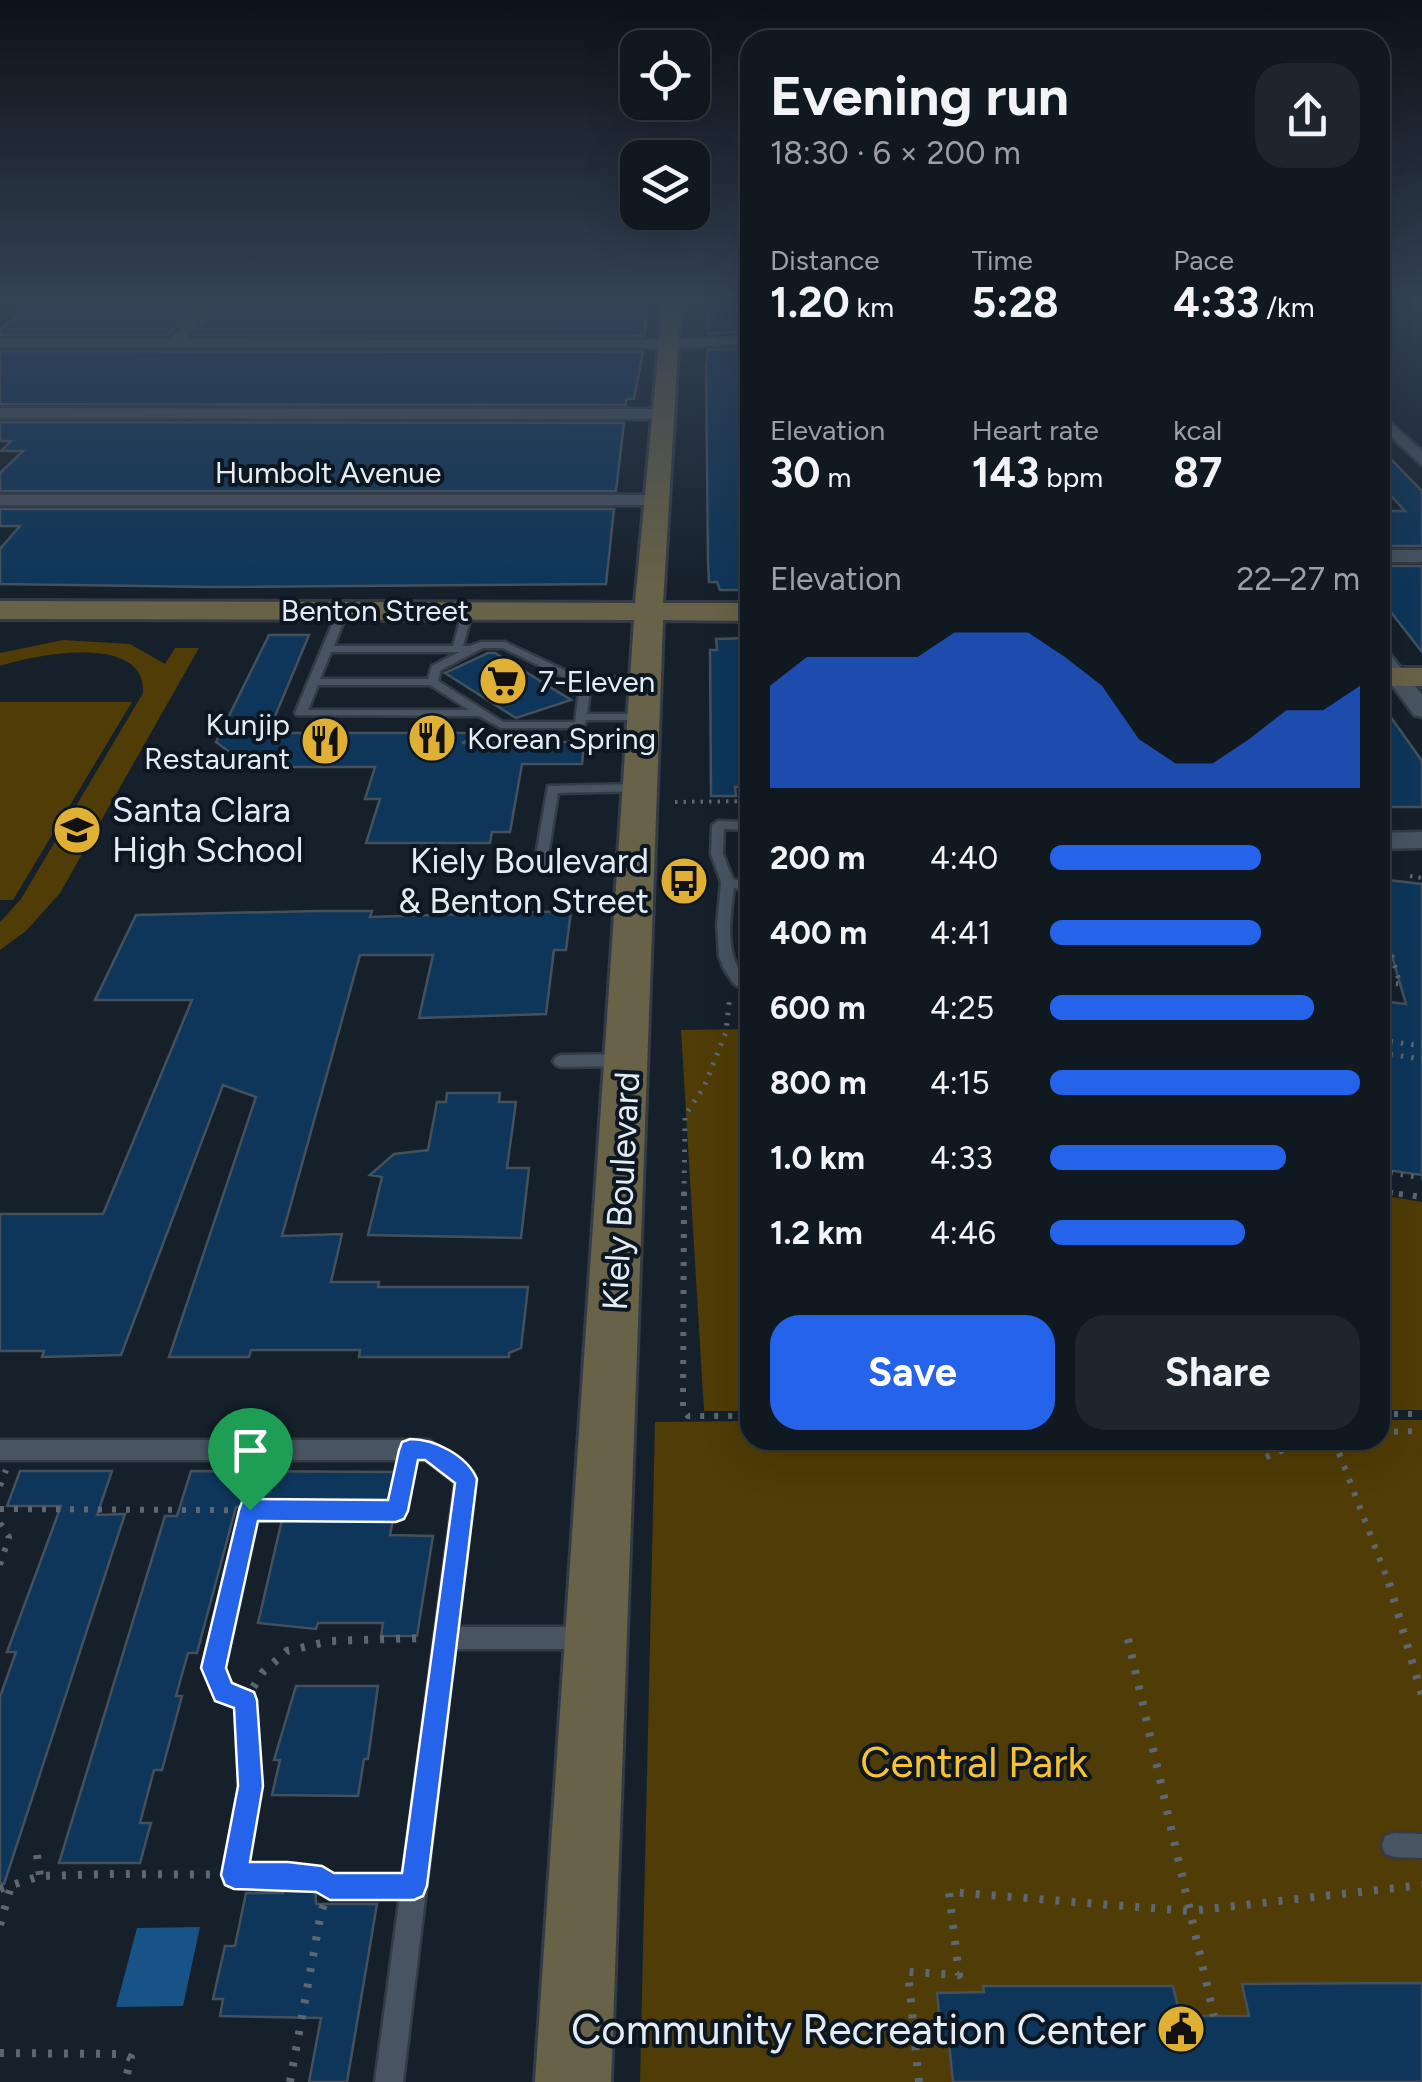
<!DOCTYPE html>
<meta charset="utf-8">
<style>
body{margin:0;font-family:Figtree,sans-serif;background:#1e252d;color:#f1f3f6;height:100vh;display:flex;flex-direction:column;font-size:38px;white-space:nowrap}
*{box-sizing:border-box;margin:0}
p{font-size:32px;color:#9ca0a5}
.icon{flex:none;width:55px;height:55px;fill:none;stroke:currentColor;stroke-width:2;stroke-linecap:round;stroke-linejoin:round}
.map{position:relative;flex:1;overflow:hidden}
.panel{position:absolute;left:740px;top:30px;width:650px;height:1420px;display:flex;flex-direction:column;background:#101820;border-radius:30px;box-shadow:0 10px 40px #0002,0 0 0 2px #30373e}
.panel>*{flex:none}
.controls{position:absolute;left:620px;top:30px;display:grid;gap:20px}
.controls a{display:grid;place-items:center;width:90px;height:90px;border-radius:20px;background:#101820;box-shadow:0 10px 40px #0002,0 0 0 2px #30373e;font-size:50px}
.pin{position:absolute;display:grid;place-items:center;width:85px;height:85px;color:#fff;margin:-102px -42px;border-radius:50% 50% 50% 0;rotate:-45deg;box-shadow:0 0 10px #0007}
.pin .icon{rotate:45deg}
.round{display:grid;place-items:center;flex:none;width:105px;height:105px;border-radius:30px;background:#1e252d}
.headline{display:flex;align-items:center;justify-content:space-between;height:170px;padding:0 30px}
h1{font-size:55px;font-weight:700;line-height:75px}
.metrics{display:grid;grid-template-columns:repeat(3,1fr);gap:15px;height:170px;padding:10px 30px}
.metrics div{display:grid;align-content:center}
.metrics b{font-size:42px;font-weight:700}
.metrics small{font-size:28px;font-weight:400}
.metrics p{font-size:28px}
.chart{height:280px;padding:20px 30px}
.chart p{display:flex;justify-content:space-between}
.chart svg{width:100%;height:180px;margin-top:10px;fill:#2563eb;opacity:.7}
.action{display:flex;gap:20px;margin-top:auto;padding:20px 30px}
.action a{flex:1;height:115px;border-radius:30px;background:#2563eb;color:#fff;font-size:40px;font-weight:700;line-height:115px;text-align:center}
.action a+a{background:#1e252d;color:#f1f3f6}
ul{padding:0 30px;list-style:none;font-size:32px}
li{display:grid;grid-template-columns:160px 120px 1fr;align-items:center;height:75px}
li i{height:25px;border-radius:12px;background:#2563eb}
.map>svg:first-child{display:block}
</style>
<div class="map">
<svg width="1422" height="2082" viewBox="0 0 1422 2082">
<rect width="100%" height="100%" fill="#15202b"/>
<path fill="#4f3c06" d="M 63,640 L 130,644 L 165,664 L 175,648 L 199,648 L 60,893 L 26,931 L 0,950 L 0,922 L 21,899 L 143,693 C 147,632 33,655 0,666 L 0,653 Z
M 0,702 L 132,702 L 13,900 L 0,900 Z
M 750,1029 L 750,1411 L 704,1411 L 681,1030 Z
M 1380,1195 L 1422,1202 L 1422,1410 L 1380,1410 Z
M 1380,1420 L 1422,1420 L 1422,2082 L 640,2082 L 655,1422 L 750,1421 L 750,1440 L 1380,1440 Z"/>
<path fill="#185387" d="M 200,1927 L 183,2006 L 116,2007 L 137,1928 Z"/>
<path fill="#0d365a" stroke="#44515d" stroke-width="2.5" d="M 37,300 L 201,300 L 168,335 L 0,335 L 0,330 Z
M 223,300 L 646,300 L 646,324 L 644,336 L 193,335 Z
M 711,300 L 750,305 L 750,331 L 708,334 L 707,307 Z
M 750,348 L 750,590 L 720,590 L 717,582 L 709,582 L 708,563 L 706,367 L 708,350 Z
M 0,351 L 643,352 L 634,399 L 626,399 L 626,405 L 0,404 Z
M 0,422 L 624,423 L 616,491 L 0,491 L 0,473 L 23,451 L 1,451 L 11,441 L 0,441 Z
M 1380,448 L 1422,491 L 1422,546 L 1380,546 L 1380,511 L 1405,511 L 1380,484 Z
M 0,509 L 614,509 L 606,584 L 211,587 L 0,584 L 0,549 L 20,526 L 0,526 Z
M 1380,566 L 1422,566 L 1422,652 L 1380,598 Z
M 269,635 L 309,635 L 268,733 L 484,733 L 462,743 L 584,742 L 582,764 L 522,764 L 510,832 L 492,832 L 490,843 L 366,843 L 380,799 L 365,799 L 375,767 L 250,767 L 216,742 Z
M 750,638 L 750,787 L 735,787 L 736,796 L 711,796 L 710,650 L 717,650 L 716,639 Z
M 488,653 L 495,653 L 571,700 L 516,718 L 445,673 Z
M 1380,702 L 1422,761 L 1422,807 L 1380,807 Z
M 1380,879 L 1422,884 L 1422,1175 L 1380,1169 L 1380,1001 L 1406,1004 L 1380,915 Z
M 317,911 L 372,911 L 370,917 L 571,911 L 566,950 L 554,950 L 546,1014 L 419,1018 L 433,955 L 360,955 L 282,1236 L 342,1234 L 331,1282 L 379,1282 L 378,1287 L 528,1287 L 521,1348 L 509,1353 L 509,1357 L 359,1357 L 360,1350 L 251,1350 L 249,1357 L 169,1357 L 256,1097 L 223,1085 L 121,1355 L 42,1357 L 44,1351 L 0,1351 L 0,1214 L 103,1214 L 192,1000 L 95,1000 L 136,915 Z
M 447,1093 L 500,1093 L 499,1102 L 516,1102 L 507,1168 L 529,1168 L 521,1238 L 368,1235 L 382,1177 L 370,1175 L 394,1154 L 428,1150 L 437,1102 L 446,1102 Z
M 20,1471 L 112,1471 L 97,1515 L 125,1514 L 4,1884 L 0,1883 L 0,1697 L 16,1652 L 7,1652 L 61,1506 L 7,1506 Z
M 191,1471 L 402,1472 L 390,1535 L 433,1536 L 417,1636 L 381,1636 L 383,1623 L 318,1623 L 316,1629 L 258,1623 L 285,1507 L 236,1507 L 197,1653 L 188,1653 L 176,1696 L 182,1696 L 162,1770 L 154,1770 L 140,1823 L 151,1823 L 140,1863 L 59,1863 L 165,1516 L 177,1516 Z
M 296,1686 L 378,1686 L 368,1759 L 364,1759 L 358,1796 L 272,1795 L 280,1760 L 274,1760 Z
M 285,1882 L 315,1882 L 316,1904 L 377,1904 L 347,2082 L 309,2082 L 321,2018 L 220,2016 L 223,1999 L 213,1999 L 225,1946 L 235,1946 L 246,1893 L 283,1893 Z
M 1422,1983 L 1422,2082 L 953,2082 L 949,2042 L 942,2043 L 937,1993 L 984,1992 L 983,1986 L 1173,1986 L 1180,2016 L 1249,2016 L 1242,1984 Z"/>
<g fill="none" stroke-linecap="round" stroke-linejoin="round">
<g stroke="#343b44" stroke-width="5">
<path id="lane" d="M 343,607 L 348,610 L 334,646 L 453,646 L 463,610 L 472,608 L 473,610 L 463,646 L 470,646 L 481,642 L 505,642 L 579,677 L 649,678 L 650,680 L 645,683 L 591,683 L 587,714 L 643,714 L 649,717 L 643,720 L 586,720 L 584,727 L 580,728 L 501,728 L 479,716 L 297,715 L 295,713 L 338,610 ZM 483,648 L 503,648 L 573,682 L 580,683 L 575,722 L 503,722 L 438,681 L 441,670 ZM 331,652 L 459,652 L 432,666 L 428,679 L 320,679 ZM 318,685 L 430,685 L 469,710 L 308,710 Z
M 639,784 L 643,785 L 643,791 L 558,793 L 547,862 L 635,861 L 641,865 L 640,868 L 535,869 L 534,866 L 548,786 Z
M 718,821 L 750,822 L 750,830 L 724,829 L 723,854 L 733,879 L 750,884 L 750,892 L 734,888 C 730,918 723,961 750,982 L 750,994 L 734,984 L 724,969 L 719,956 L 717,925 L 721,882 L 711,854 L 712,825 Z
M 622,1054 L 627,1056 L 630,1060 L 627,1064 L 622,1066 L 561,1067 L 556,1065 L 553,1061 L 556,1057 L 561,1055 Z
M 0,1440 L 429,1440 L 473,1472 L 476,1479 L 458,1627 L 582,1627 L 590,1630 L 593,1638 L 590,1646 L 582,1649 L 455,1649 L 403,2082 L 375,2082 L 455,1483 L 426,1460 L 0,1460 Z
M 1394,1833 L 1422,1834 L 1422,1858 L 1394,1857 L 1385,1854 L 1382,1845 L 1385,1836 Z"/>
</g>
<g stroke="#343b44" stroke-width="5">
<path id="street" d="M 206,300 L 219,300 L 185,339 L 670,340 L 750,336 L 750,344 L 670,348 L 0,347 L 0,339 L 170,339 Z
M 0,408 L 662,409 L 670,414 L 662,419 L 0,418 Z
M 1380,413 L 1422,451 L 1422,465 L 1380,427 Z
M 0,495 L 656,495 L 665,500 L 656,505 L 0,505 Z
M 1380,550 L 1422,550 L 1422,562 L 1380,562 Z
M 1380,648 L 1387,650 L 1422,695 L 1422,717 L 1414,715 L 1380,669 Z
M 1422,832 L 1422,848 L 1380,849 L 1380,833 Z"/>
</g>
<g stroke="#343b44" stroke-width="6">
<path id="secondary" d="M 663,300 L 681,300 L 663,603 L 750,603 L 750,621 L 663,620 L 611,2082 L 535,2082 L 634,620 L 0,619 L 0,601 L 635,603 Z
M 1380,668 L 1422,668 L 1422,686 L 1380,686 Z"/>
</g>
<path stroke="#5e6771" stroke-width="4" stroke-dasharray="2.5 6" stroke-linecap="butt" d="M 675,802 L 750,801
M 1410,876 L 1422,878"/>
<path stroke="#5e6771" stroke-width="5" stroke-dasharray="2.5 8" stroke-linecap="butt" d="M 1380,915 L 1400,984 L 1380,982
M 1380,1040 L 1422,1046
M 1380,1053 L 1422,1059
M 1380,1171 L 1422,1178
M 1380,1191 L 1402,1194
M 684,1194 L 685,1115 L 704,1087 L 726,1032 L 730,995"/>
<path stroke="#5e6771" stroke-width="6" stroke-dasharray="4 10" stroke-linecap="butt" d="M 684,1192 L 683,1410 L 688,1416 L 750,1416
M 1385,1192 L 1422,1197
M 1380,1414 L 1422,1414
M 1380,1432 L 1422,1431
M 1334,1440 L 1390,1586
M 1266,1457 L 1310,1440
M 0,1486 L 6,1470
M 0,1509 L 396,1511 L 405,1472
M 0,1523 L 9,1537 L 0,1565
M 233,1586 L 250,1510"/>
<path stroke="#5e6771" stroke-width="8" stroke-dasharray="4 12" stroke-linecap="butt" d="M 233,1583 L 214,1668 L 224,1693 L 245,1700
M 1389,1583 L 1422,1695
M 1128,1639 L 1214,2016
M 37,1855 L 40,1876
M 234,1875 L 250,1786 L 245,1700 L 263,1672 L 287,1651 L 330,1641 L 421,1638
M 0,1889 L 40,1876 L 110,1874 L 288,1875 L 321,1880 L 330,1886 L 387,1886
M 0,1925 L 11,1886
M 0,2053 L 122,2054 L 131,2058 L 125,2082
M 290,2082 L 321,1913 L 330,1886
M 919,2082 L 908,1972 L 959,1975 L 949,1892 L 1190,1911 L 1422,1885"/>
<use href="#lane" fill="#485461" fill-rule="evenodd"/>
<use href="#street" fill="#485461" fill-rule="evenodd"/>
<use href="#secondary" fill="#686348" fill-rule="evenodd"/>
</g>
<linearGradient id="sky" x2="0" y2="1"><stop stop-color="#0c1218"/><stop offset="0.51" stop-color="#354255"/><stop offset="1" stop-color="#354255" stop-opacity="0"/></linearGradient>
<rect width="1422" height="591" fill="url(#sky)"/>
<path fill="#2563eb" stroke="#fff" stroke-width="2.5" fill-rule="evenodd" d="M 410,1439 C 434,1439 467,1455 477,1479 L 427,1886 L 423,1896 L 414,1900 L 330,1900 L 316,1892 L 234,1889 L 225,1885 L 221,1875 L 238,1786 L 234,1708 L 215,1701 L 201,1668 L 239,1510 L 242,1502 L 250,1499 L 388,1500 L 399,1450 L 402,1442 ZM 418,1460 L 425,1460 L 455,1483 L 402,1873 L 334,1873 L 322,1866 L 288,1862 L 250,1862 L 263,1786 L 257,1700 L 254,1692 L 232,1683 L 226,1668 L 258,1521 L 396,1522 L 404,1519 L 408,1511 Z"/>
<defs>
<g id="supermarket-disc" transform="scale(2.5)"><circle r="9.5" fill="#e0b034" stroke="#0c1721"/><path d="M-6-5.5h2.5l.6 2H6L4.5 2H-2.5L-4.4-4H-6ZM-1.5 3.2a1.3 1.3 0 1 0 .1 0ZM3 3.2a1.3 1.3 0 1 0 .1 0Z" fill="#111"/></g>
<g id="restaurant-disc" transform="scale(2.5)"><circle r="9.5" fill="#e0b034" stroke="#0c1721"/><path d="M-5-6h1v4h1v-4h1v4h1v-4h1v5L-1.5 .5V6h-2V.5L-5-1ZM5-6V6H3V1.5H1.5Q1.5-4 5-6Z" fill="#111"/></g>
<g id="school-disc" transform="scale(2.5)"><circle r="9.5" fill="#e0b034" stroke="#0c1721"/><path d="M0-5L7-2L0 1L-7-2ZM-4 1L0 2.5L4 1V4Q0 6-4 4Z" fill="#111"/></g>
<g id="bus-disc" transform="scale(2.5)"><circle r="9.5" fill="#e0b034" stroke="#0c1721"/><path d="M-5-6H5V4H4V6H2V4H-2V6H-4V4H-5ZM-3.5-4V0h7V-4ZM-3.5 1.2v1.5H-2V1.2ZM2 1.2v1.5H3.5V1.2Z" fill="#111"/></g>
<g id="civic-disc" transform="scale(2.5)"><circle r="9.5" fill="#e0b034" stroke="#0c1721"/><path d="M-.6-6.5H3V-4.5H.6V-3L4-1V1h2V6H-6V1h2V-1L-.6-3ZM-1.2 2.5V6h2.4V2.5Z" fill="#111"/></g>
</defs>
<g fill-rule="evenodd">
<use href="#supermarket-disc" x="503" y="681"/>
<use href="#restaurant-disc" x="432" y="738"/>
<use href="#restaurant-disc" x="325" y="741"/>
<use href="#school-disc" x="77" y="830"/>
<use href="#bus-disc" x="684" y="881"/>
<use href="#civic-disc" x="1181" y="2029"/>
</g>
<g text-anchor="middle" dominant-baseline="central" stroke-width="8" stroke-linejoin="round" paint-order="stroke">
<g font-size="30" fill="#e4ecf3" stroke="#0c1721">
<text x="328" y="472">Humbolt Avenue</text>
<text x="375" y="610">Benton Street</text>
</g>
<g font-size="30" fill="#e4ecf3" stroke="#0c1721" text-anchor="start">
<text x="538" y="681">7-Eleven</text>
<text x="290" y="724" text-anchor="end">Kunjip<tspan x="290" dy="34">Restaurant</tspan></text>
<text x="467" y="738">Korean Spring</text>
</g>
<g font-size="35" fill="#e4ecf3" stroke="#0c1721" text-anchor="start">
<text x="112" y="810">Santa Clara<tspan x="112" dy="40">High School</tspan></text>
<text x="649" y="861" text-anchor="end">Kiely Boulevard<tspan x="649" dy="40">&amp; Benton Street</tspan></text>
</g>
<g font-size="35" fill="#e4ecf3" stroke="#0c1721">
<text transform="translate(621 1191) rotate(-87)">Kiely Boulevard</text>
</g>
<g font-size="42" fill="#f8c230" stroke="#0c1721">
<text x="974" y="1762">Central Park</text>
</g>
<g font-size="42" fill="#e4ecf3" stroke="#0c1721" text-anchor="end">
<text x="1146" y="2029">Community Recreation Center</text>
</g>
</g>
</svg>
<div class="controls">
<a><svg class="icon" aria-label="locate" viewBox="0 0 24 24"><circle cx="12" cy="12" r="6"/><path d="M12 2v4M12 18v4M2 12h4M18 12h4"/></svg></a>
<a><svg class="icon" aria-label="layers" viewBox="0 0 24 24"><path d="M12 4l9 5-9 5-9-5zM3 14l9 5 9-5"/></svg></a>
</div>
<div class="pin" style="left:250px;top:1510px;background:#1e9e55"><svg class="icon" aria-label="arrive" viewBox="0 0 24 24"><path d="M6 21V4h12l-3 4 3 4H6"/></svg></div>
<section class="panel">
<div class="headline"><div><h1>Evening run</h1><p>18:30 · 6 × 200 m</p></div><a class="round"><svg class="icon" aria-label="share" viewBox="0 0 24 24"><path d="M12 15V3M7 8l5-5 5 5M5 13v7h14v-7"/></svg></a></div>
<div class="metrics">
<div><p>Distance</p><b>1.20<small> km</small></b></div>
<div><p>Time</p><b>5:28</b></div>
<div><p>Pace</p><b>4:33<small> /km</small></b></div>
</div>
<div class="metrics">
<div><p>Elevation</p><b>30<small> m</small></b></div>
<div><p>Heart rate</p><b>143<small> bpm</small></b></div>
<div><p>kcal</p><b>87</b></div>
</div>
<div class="chart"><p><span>Elevation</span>22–27 m</p>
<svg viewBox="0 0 160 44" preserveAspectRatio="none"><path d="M0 44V19L10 12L20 12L30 12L40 12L50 6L60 6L70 6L80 12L90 19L100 32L110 38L120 38L130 32L140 25L150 25L160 19V44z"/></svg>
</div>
<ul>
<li><b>200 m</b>4:40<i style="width:68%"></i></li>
<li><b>400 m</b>4:41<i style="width:68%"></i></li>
<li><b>600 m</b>4:25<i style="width:85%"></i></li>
<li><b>800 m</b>4:15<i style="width:100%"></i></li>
<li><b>1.0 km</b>4:33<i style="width:76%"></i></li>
<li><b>1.2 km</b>4:46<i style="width:63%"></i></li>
</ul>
<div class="action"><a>Save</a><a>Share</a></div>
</section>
</div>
